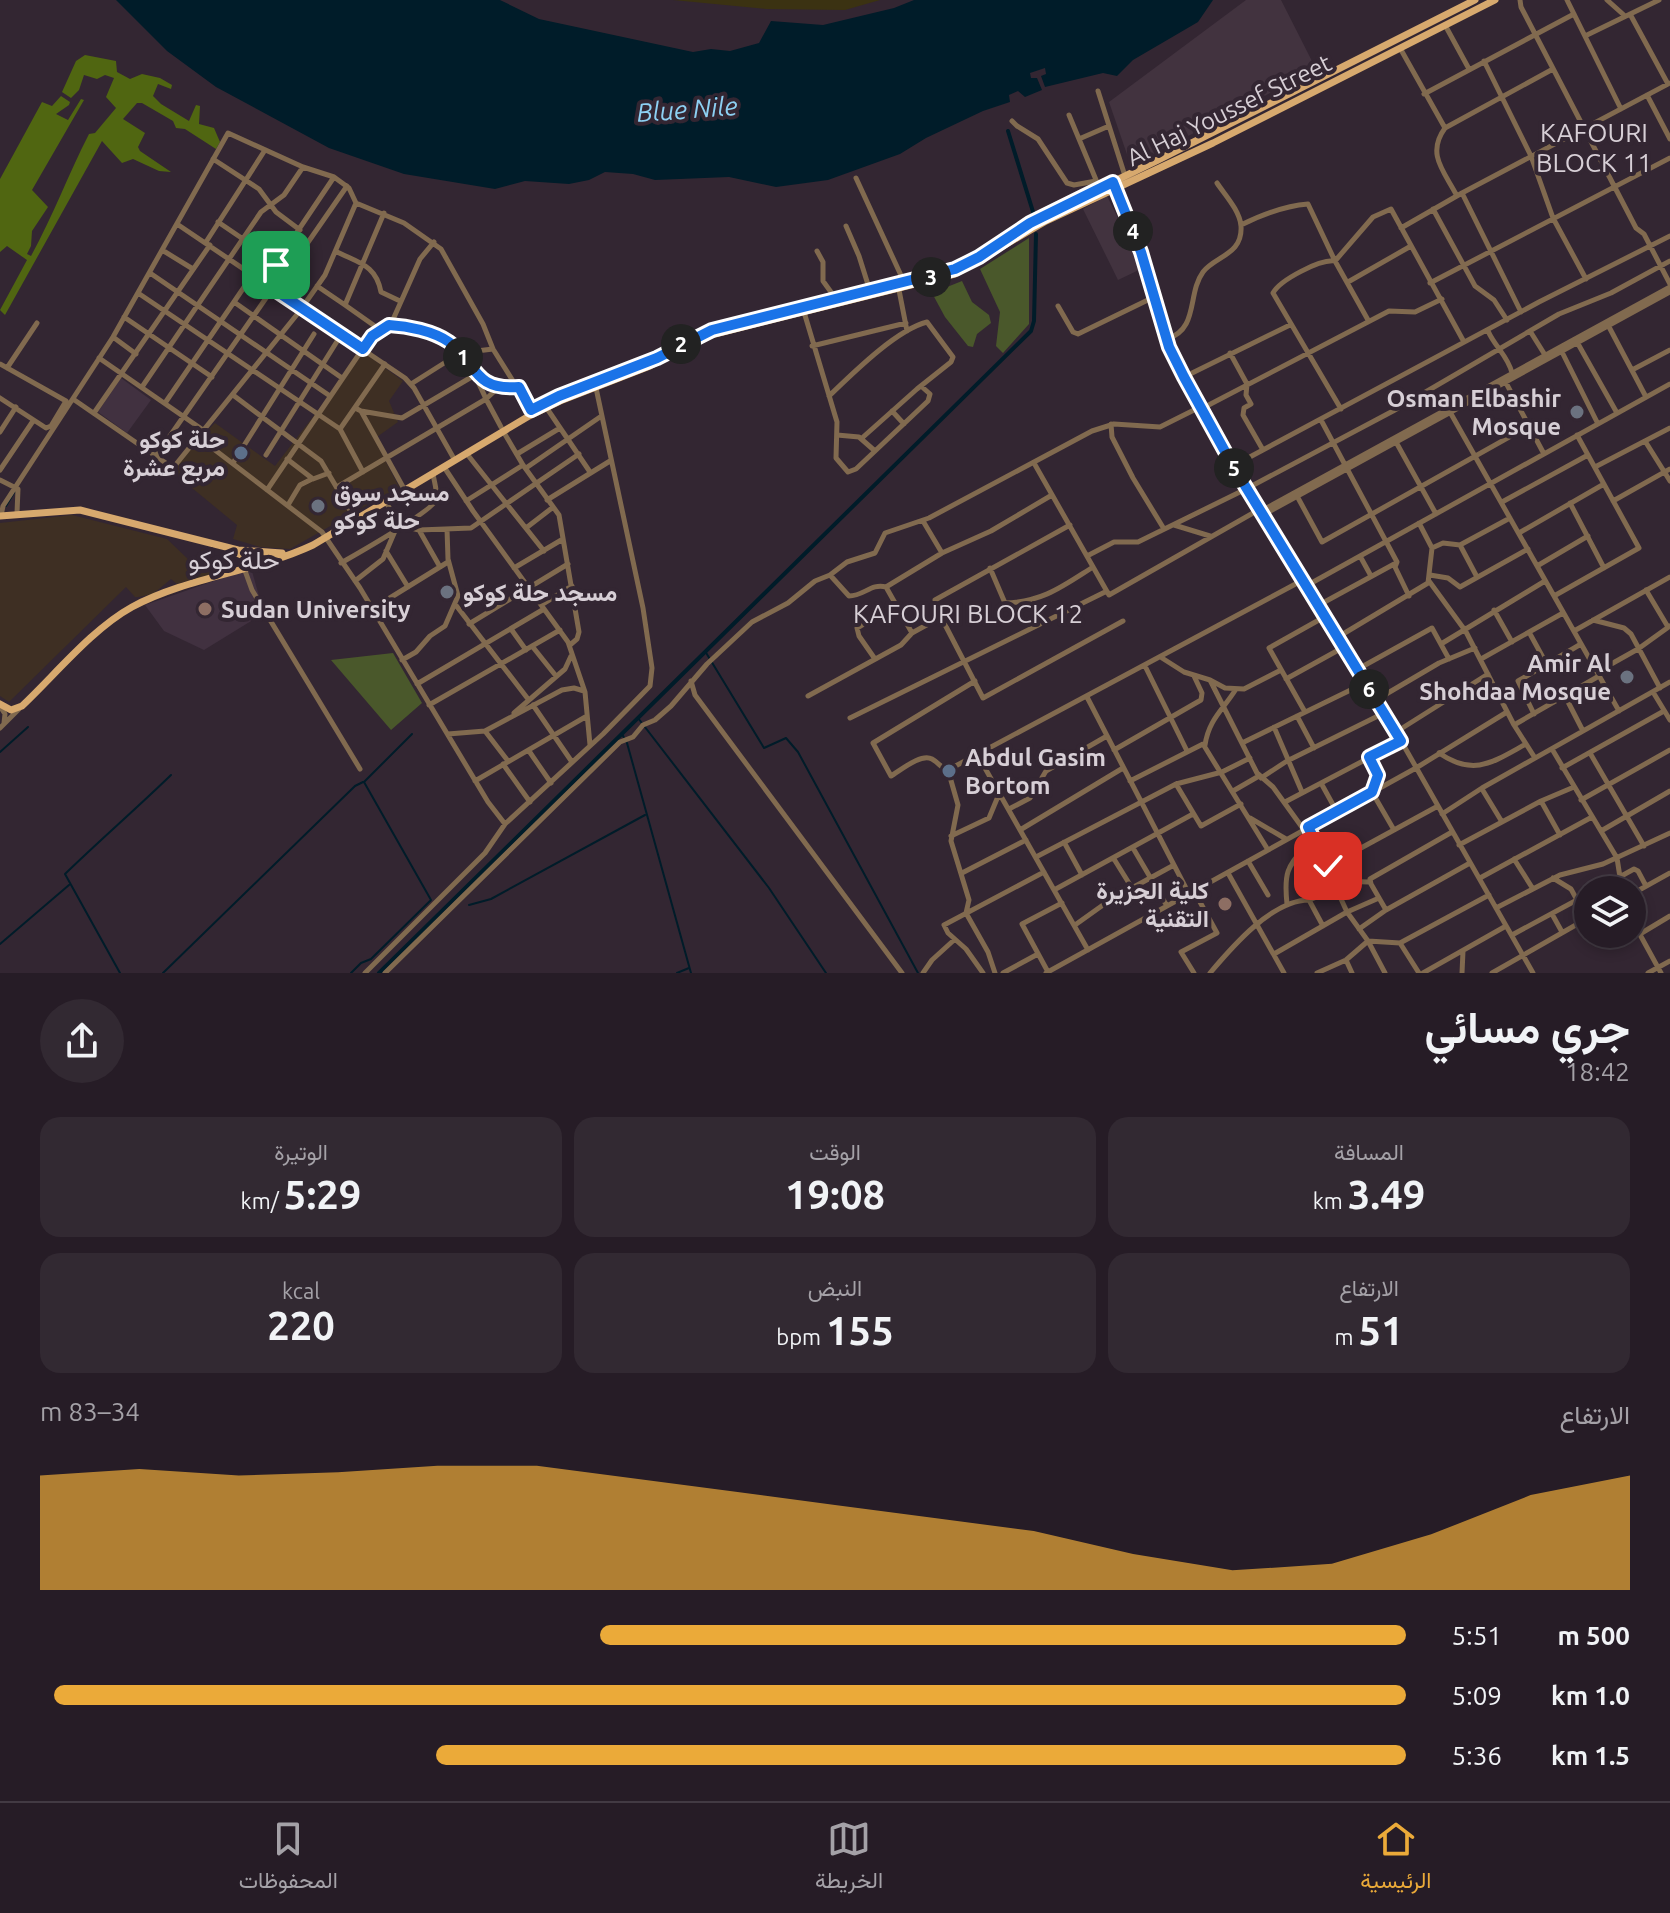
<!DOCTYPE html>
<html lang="ar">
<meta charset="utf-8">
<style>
body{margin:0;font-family:Ubuntu,Vazirmatn,sans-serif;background:#322932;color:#f1f3f6;direction:rtl;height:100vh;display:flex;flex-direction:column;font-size:30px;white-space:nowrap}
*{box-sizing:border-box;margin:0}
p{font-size:26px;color:#a4a1a7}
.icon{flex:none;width:44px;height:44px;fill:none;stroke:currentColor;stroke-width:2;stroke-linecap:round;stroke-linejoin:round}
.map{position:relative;height:973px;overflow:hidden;direction:ltr}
.drawer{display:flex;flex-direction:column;background:#261c26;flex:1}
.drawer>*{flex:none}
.fabs{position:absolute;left:1574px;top:876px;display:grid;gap:16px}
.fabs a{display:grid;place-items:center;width:72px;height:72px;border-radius:50%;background:#261c26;box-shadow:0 4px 12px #0003,0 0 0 2px #423a43;font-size:40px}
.pin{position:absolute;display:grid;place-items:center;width:68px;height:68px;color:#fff;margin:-34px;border-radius:16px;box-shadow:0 4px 12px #0006}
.km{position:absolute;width:40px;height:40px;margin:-20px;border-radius:50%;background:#222;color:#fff;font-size:22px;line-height:40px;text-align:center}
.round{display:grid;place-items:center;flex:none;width:84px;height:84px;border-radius:42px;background:#322932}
.head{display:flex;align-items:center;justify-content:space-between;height:136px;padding:0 40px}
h1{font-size:44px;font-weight:700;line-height:60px}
.stats{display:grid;grid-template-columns:repeat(3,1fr);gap:12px;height:136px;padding:8px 40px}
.stats div{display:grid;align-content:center;border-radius:20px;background:#322932;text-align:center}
.stats b{font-size:40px;font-weight:700}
.stats small{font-size:22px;font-weight:400}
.stats p{font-size:22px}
.chart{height:224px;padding:16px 40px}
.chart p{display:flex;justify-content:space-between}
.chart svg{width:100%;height:144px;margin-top:8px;fill:#ebaa39;opacity:.7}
ul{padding:0 40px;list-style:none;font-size:26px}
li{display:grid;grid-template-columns:128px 96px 1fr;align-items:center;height:60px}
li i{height:20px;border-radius:10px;background:#ebaa39}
.tabs{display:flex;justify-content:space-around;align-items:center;height:112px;border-top:2px solid #423a43;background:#261c26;font-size:22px;color:#a4a1a7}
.tabs a{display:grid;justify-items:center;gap:4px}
.tabs .active{color:#ebaa39}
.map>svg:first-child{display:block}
</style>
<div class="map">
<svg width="1670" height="973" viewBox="0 0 1670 973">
<rect width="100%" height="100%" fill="#332632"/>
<path fill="#3e2f23" d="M 363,352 L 403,381 L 389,401 L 398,422 L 374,439 L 399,487 L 290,549 L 260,547 L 233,539 L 237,525 L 169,469 L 215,423 L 275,466 Z
M 72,515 L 167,539 L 191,562 L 203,549 L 221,568 L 208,575 L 177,584 L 171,579 L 153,594 L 138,597 L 135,597 L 126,587 L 9,702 L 0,696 L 0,523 Z"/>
<path fill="#42333f" d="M 1246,0 L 1281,0 L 1316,69 L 1131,166 L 1109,102 Z
M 1107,196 L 1143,268 L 1118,280 L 1083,209 Z"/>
<path fill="#413140" d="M 121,378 L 151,400 L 127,433 L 98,412 Z
M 251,568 L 264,613 L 204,650 L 164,631 L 145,605 Z"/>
<path fill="#4a582b" d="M 1029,238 L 1029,324 L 1003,353 L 996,346 L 1000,312 L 980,269 Z
M 962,281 L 972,302 L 989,315 L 991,323 L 977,334 L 973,347 L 968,346 L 945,317 L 932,293 Z
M 393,653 L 422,703 L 391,730 L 331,660 Z"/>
<path fill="#506611" d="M 85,55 L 116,61 L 117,72 L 130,79 L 142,74 L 160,78 L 172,85 L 171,89 L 158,84 L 153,96 L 161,104 L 189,121 L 196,105 L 200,106 L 199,124 L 214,128 L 220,142 L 216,149 L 185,129 L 176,128 L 173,121 L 142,103 L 137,103 L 123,119 L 145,133 L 138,147 L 140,151 L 171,172 L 159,171 L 133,159 L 122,163 L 102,141 L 5,315 L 0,310 L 27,260 L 7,246 L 0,252 L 0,179 L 42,102 L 52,106 L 61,96 L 70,102 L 69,105 L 56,114 L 68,120 L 81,99 L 84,100 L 32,190 L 48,207 L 32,231 L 31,246 L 27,254 L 31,256 C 53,216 68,175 89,134 L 95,133 L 116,108 L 106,97 L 114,78 L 105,75 L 97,79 L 84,75 L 79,90 L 71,98 L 62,92 L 76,61 Z"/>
<path fill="#3b3212" d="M 673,0 L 880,0 L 845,10 L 766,9 Z"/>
<path fill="#001c29" d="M 116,0 L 500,0 L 539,19 L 693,52 L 711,49 L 730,51 L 759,43 L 771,21 L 823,25 L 894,8 L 914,0 L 1213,0 L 1198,22 L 1133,60 L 1117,76 L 1103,73 L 1045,87 L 1041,76 L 1046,74 L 1045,68 L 1030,73 L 1031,78 L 1037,78 L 1042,90 L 1025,97 L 1018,91 L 1009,95 L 1010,102 L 983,111 L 926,138 L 900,154 L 828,180 L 776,187 L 729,177 L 655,180 L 633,174 L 605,172 L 589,180 L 569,184 L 525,181 L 495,189 L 404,174 L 329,148 L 216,87 L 167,51 Z"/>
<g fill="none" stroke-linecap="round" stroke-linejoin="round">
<path stroke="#001c29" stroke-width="2" d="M 6,506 L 15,491
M 705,651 L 764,748 L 786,738 L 798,752 L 918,973
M 638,718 L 769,888 L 826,973
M 622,734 L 627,743 L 691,973
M 0,752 L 28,727
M 469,905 L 491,899 L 645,815
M 0,944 L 69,885
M 120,973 L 65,874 C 100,840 136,809 171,775
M 163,973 L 355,786 L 363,782
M 351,973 L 361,963 L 371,959 L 431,900 L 364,782 L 412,734
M 677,973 L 689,968"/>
<path stroke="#001c29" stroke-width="4" d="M 1008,131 L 1034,215
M 379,973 L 1031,331 L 1034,321 L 1036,234"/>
<path stroke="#816a4f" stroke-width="5" d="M 1520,0 L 1521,7 L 1636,228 L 1644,234 L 1670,284
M 1567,0 L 1621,109
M 1607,0 L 1625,16
M 1630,14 L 1668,84
M 1445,25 L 1469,69
M 1585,36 L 1659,0
M 1400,48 L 1445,128
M 1484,61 L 1531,156 L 1553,218 L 1586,279
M 1098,91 L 1125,176
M 1424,94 L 1574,14
M 1647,95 L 1670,139
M 1069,115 L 1099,187
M 1012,121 L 1017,126 L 1038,139 L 1067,183 L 1074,185 L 1096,181
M 1079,139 L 1109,126
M 213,159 L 259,189 L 276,212 L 300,230
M 856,178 L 905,284
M 1115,186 L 1141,252 L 1169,347 L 1184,377 L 1233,466 L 1396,732 L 1533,973
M 1462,193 L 1521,312
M 1457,196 C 1444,171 1426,154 1445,128 L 1553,69
M 1433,209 L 1475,286 L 1494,300 L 1507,320
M 218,222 L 243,239
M 177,224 L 405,378 L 414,388 L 453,457
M 1241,225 C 1263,214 1284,206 1308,204 L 1335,261 L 1373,217 L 1391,209 L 1464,342
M 846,226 L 859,256 L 870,291
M 1401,228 L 1462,193 L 1670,83
M 206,242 L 265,150
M 162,250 L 193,269
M 817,251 L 823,262 L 823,281 L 836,299
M 337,252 C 359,263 376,265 381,292 L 400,301
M 150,273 L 330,396
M 286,273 L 277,266 L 277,262 L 334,177
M 1348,282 L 1411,246
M 1430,283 L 1670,158
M 317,286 L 345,305 L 384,213
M 275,290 L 347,186
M 899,290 L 907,331
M 138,293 L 340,429 L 363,472
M 234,302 L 342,378
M 345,305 L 379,329
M 1058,306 L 1073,332 L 1078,334 L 1154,297
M 804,312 L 837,422 L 836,458 L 848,472 L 856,469 L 928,401 L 930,394 L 921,386
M 124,317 L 212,377
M 391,324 L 420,259 L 434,242
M 1608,325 L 1646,397
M 1488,331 C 1495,347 1508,356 1512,373
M 1530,331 L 1545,355
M 113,337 L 136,354
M 1167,339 C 1199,329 1187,294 1203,272 C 1215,256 1243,255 1241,226 C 1240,211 1225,195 1217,183
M 1577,342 L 1617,413
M 812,346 L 906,323
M 1561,350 L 1598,424
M 1230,353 L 1247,384 L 1246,395 L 1251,404 L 1244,408 L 1243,415 L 1263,450
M 99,358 L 203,430
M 0,364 L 66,401
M 7,368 L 37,323
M 1632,370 L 1670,350
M 1184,377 L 1290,325
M 1505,381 L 1544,454
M 411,384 L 460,353 L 493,349
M 142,387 L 261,212 L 284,195 L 303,167
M 233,395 L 321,461 L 354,517
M 829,396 C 853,373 896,330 927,322 L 953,357 L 951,362 L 917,389 L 862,438
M 0,398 L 46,428 L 51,426 L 66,401
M 73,399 L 173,468 L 299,312 L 325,275 L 356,203
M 165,403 L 253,274
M 546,407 L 590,472
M 355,408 L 361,411 L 403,487
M 1201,409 L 1389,311 L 1415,312 L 1442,299
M 1341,409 L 1273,293 C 1280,280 1320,259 1335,261 L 1368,320
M 361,411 L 402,418 L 475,375 L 499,387
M 892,411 L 904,424
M 1450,412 L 1619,711
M 94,413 L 210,245
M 1321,420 L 1397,562 L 1395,567 L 1409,596
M 1111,424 L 1112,437 L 1133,478 L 1164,529
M 340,429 L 385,364
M 503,431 L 523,465 L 559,515 L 579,632 L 577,639 L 570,645
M 0,432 L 16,407
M 837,435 L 859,437 L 875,451
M 198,437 L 322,532 L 360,588 L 488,802 L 505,824
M 1645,441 L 1670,481
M 1396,442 L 1436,514
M 467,454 L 544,551
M 517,454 L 560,428
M 266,455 L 341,335
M 156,456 L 273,288
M 287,459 L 313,479 L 329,473
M 233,463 L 314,334
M 1034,463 L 1109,595 L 1260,509
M 1233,466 L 1539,302 L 1670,236
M 444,467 L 473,511 L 568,642 L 585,692 L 590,745
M 1595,467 L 1670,428
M 526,468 L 600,417
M 0,470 L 33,421
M 0,480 L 18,489 L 17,513
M 337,487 L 486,399 L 501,427
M 267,490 L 370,338 L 386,325 C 397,324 407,327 417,330 C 459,341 469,361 486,399 L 499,387 L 519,387
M 1297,496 L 1322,542 L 1529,426
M 547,500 L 610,461
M 385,501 L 397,520 L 407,527 L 419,530 L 471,528 L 579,454
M 466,501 L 523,465
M 1613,501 L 1670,469
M 1502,502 L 1588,455
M 1570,503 L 1604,568
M 288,505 L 300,485 L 312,479
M 1261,511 L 1670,287
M 1263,515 L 1670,292
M 1,516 L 3,506 L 113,337 L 228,133 L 303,167 L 334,177 L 349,188 L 356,203 L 404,223 L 441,249 L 483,324 L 493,349 L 531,410
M 923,521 L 942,553 L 991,531 L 1052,495
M 1070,525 L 935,600 L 941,617 L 983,698 L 1123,621
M 1174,525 L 1210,536
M 526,528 L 552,508
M 419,530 L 440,567
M 1519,533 L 1604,484
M 1460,545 L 1477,577
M 1432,548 L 1443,543 L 1460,545 L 1510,518
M 386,551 L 408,587
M 1087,556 L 1114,542 L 1138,542 L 1246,489 L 1393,411 L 1559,314 L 1611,293 L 1670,261
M 1360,556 L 1371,576
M 341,563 C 355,555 432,511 436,500 C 438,493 434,481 433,474
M 1537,566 L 1588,536
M 244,568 L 252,590 L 360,769
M 514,568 L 563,539
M 990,568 L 1005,603 C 1043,602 1063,586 1093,567
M 830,575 L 849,596 C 864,596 871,583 886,587 L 912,633
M 1430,575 L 1448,578 L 1460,587 L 1528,549
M 355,581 L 383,559 L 395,531
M 1429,581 L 1464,629
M 1306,586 L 1670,384
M 886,587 L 942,553
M 1646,590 L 1668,627
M 1554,596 L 1639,548 L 1577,435
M 455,604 L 528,699
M 541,605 L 572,586
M 1319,605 L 1396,563
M 372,609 L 448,562
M 1494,610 L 1512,642
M 1593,620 L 1624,628 L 1631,634 L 1660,688
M 469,624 L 568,564
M 1464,628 L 1514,725 L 1535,758
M 511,629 L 526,650
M 1574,631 L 1670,577
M 1529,632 L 1546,663
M 1338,637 L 1428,583 L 1432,548 L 1419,523
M 1441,644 L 1545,581
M 532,646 L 556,676
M 1162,658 L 1184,672 L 1210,680 L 1225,688 L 1244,689 L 1281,670
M 875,659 L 859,636 L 857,628 L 896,605
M 1481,659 L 1563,613
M 402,660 L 416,652 L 430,636 L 445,626 L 458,596 L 448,559 L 447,529
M 1145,666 L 1187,751
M 1358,669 L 1432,628 L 1449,659
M 1597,672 L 1638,649 L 1670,626
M 1286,679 L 1344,647
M 1210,680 L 1257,773 L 1273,787 L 1304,830
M 691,681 L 695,695 L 902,973
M 975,681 L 873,743 L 891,776 C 901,770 921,753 932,759 C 939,763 941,768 948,770 L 958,805 L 951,841 L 969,900 L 966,913 L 988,952 L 995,973
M 417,684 L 544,609
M 1653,692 L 1670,720
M 808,696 L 901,645 L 912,633 L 941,617
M 1565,696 L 1583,731
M 1087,697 L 1189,894
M 1376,700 L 1439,663 L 1475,648
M 429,705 L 560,630
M 533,705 L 572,762
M 0,706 L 5,714 L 4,723
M 1305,712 L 1269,648 L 1326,616
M 514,713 L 565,669 L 571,656
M 1534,714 L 1518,681 L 1581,644
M 1297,716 L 1314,748
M 850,718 L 1107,591
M 1514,725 L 1599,676
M 1274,727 L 1302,792
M 0,728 L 19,709
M 485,731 L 508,761
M 1396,732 L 1488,674
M 448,734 L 485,731 L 562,690 L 574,688 L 584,691
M 1242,743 L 1365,683
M 1205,745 C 1209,719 1223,710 1236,689
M 1552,749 L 1617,858 L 1622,890
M 1114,750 L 1201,700 L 1202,693 L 1194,676
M 529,751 L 551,783
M 1439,753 C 1474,777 1493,762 1526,744
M 1590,753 L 1644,846
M 977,754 L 1088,950
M 1369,757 L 1378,775 L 1372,792 L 1394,830
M 503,764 L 530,802
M 1562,768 L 1664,711
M 948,770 L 1303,580
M 1261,778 L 1287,761 L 1384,713
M 475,781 L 587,716
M 1130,781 L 1203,744 L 1268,850
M 1321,783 L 1337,812
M 1176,784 L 1201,826 L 1241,804
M 1482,789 L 1502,822
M 1233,791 L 1259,776
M 1581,800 L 1670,750
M 1541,801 L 1560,835
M 1285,802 L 1401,741
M 1009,809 L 1030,798 L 1046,771 L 1107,736
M 1442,814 L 1482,788 L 1670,682
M 1250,818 L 1286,839
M 1308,827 L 1347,912 L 1368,941 L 1385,973
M 1020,830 L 1123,768
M 1601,831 L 1670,791
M 951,836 L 989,818 L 999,794
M 1064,842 L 1082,875
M 1459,845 L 1541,801 L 1574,787
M 1133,848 L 1167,906
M 1036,857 L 1176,784 L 1222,772 L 1250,758
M 1114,859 L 1132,888
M 1514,859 L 1533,889
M 1248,861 L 1268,895
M 1328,866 L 1438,806
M 962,873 L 1026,840
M 1228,873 L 1284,973
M 1480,878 L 1592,817
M 1553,878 L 1571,889 L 1577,900
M 1054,890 L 1193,814
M 1596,890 L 1634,869 L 1638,871 L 1646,886
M 1632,894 L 1670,873
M 1287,904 C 1283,866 1290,866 1313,837
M 1496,908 L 1560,875 L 1603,864 L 1670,833
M 1386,910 L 1371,884 L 1370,879 L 1452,832
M 1552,914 L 1562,932
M 1632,920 L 1661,973
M 1075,925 L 1110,900 L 1174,865
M 1323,926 L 1309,900 L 1317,897 L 1335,881 L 1369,882
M 1359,929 L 1386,910 L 1470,863
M 1640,934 L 1670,916
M 1512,935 L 1588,894
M 1400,943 L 1419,973
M 1274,954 L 1347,912 L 1379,898
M 1346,960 L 1352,973
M 1048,972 L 1022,924 L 1062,903
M 365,973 L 485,853 L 505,824 L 603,734 L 650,686 L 652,668 L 643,608 L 596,388
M 385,973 L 620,742 L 633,737 L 643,725 L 655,720 L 671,706 L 707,664 L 752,622 L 788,603 L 815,581 L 830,575 L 847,562 L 875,553 L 885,533 L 929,518 L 1092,431 L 1114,424 L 1160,427 L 1200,407
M 923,973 L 932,960 L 954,940
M 983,973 L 966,949 L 948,933 L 944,925 L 1044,872
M 1003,973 L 1038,954
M 1046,973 L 1416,768 L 1507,712
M 1194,973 L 1181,952 L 1217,933 L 1194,891
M 1210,973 C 1232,947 1272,900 1309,900
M 1317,973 L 1346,960 L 1368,941 L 1400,943 L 1489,895
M 1423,973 L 1506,926
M 1462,973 L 1463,951
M 1492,973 L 1588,918
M 1648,973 L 1670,961"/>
<path stroke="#d7a96e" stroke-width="7" d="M 983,254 L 1043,216 L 1158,160 L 1475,0
M 920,280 L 951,271
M 0,516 L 80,510 L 238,550 L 282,553
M 235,552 L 250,559 L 245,567
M 0,704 L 11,710 L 22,706 C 55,675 92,629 132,607 C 188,577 255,572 313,545 L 529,416 L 560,401 L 650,366 L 711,335 L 955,274 L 1046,221 L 1213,143 L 1495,0"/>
</g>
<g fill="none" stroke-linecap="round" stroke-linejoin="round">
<g stroke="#fff" stroke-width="16">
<path id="route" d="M 276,265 L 286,273 L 275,290 L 363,349 L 372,336 L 389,325 C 408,326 433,331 449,342 C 477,362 472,391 519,387 L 531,410 L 559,396 L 657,358 L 712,330 L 955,269 L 979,257 L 1030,223 L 1113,182 L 1141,252 L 1169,347 L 1184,377 L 1233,466 L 1401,741 L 1369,757 L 1378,775 L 1372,792 L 1308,827 L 1328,866"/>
</g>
<use href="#route" stroke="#1a73e8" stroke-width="10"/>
</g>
<g fill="#6b7280" stroke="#332632" stroke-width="3">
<circle cx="1577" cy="412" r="8"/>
<circle cx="318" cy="506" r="8"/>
<circle cx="447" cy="592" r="8"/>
<circle cx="1627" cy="677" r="8"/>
</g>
<g fill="#5c6f8a" stroke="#332632" stroke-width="3">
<circle cx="241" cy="453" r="8"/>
<circle cx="949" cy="771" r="8"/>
</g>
<g fill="#8d6e63" stroke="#332632" stroke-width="3">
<circle cx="205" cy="609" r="8"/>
<circle cx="1225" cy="904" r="8"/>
</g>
<g text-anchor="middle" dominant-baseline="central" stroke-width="8" stroke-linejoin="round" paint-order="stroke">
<g font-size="24" fill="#d7cfd6" stroke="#332632">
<text transform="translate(1229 110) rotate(-26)">Al Haj Youssef Street</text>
</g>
<g font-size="24" font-weight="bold" fill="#d7cfd6" stroke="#332632" text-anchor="end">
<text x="1561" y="398">Osman Elbashir<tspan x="1561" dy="28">Mosque</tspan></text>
<text x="225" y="439">حلة كوكو<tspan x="225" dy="28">مربع عشرة</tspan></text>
<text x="334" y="492" text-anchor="start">مسجد سوق<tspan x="334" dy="28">حلة كوكو</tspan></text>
<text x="463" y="592" text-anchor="start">مسجد حلة كوكو</text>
<text x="221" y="609" text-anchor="start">Sudan University</text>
<text x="1611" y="663">Amir Al<tspan x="1611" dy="28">Shohdaa Mosque</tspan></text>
<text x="965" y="757" text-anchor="start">Abdul Gasim<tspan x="965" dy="28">Bortom</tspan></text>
<text x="1209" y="890">كلية الجزيرة<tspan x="1209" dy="28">التقنية</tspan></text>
</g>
<g font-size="26" font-style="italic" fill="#8dd0f3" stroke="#332632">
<text transform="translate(687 109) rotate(-4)">Blue Nile</text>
</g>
<g font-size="26" fill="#d7cfd6" stroke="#332632">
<text x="1594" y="132">KAFOURI<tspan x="1594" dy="30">BLOCK 11</tspan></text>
<text x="234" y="559">حلة كوكو</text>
<text x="968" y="613">KAFOURI BLOCK 12</text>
</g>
</g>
</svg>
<div class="fabs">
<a><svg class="icon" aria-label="layers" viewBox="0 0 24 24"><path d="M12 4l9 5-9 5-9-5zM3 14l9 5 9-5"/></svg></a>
</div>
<div class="pin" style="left:276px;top:265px;background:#1e9e55"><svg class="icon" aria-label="arrive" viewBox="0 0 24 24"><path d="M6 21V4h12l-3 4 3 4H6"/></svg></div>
<div class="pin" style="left:1328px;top:866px;background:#d93025"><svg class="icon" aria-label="check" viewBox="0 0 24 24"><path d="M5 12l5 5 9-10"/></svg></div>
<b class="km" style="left:463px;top:357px">1</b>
<b class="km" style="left:681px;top:344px">2</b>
<b class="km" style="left:931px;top:277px">3</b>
<b class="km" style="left:1133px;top:231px">4</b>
<b class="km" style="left:1234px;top:468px">5</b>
<b class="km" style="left:1369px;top:689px">6</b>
</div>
<section class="drawer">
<div class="head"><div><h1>جري مسائي</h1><p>18:42</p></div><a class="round"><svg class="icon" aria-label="share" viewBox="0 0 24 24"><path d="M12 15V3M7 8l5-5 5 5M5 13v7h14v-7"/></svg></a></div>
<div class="stats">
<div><p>المسافة</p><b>3.49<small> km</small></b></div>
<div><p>الوقت</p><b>19:08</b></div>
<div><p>الوتيرة</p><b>5:29<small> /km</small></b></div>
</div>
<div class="stats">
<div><p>الارتفاع</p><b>51<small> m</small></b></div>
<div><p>النبض</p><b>155<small> bpm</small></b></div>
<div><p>kcal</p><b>220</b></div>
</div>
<div class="chart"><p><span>الارتفاع</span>34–83 m</p>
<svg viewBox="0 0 160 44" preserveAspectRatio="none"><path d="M0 44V9L10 7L20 9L30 8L40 6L50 6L60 10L70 14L80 18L90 22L100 26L110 33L120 38L130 36L140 27L150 15L160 9V44z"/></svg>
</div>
<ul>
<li><b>500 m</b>5:51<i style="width:59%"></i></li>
<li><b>1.0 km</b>5:09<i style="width:99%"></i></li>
<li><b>1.5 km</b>5:36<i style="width:71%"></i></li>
</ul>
</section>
<nav class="tabs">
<a class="active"><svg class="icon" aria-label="home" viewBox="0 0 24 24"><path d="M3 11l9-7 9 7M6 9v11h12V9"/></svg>الرئيسية</a>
<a><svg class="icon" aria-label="map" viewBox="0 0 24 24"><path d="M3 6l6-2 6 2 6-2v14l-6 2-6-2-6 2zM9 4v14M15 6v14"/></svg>الخريطة</a>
<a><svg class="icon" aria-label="saved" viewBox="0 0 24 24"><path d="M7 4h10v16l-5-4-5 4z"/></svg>المحفوظات</a>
</nav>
